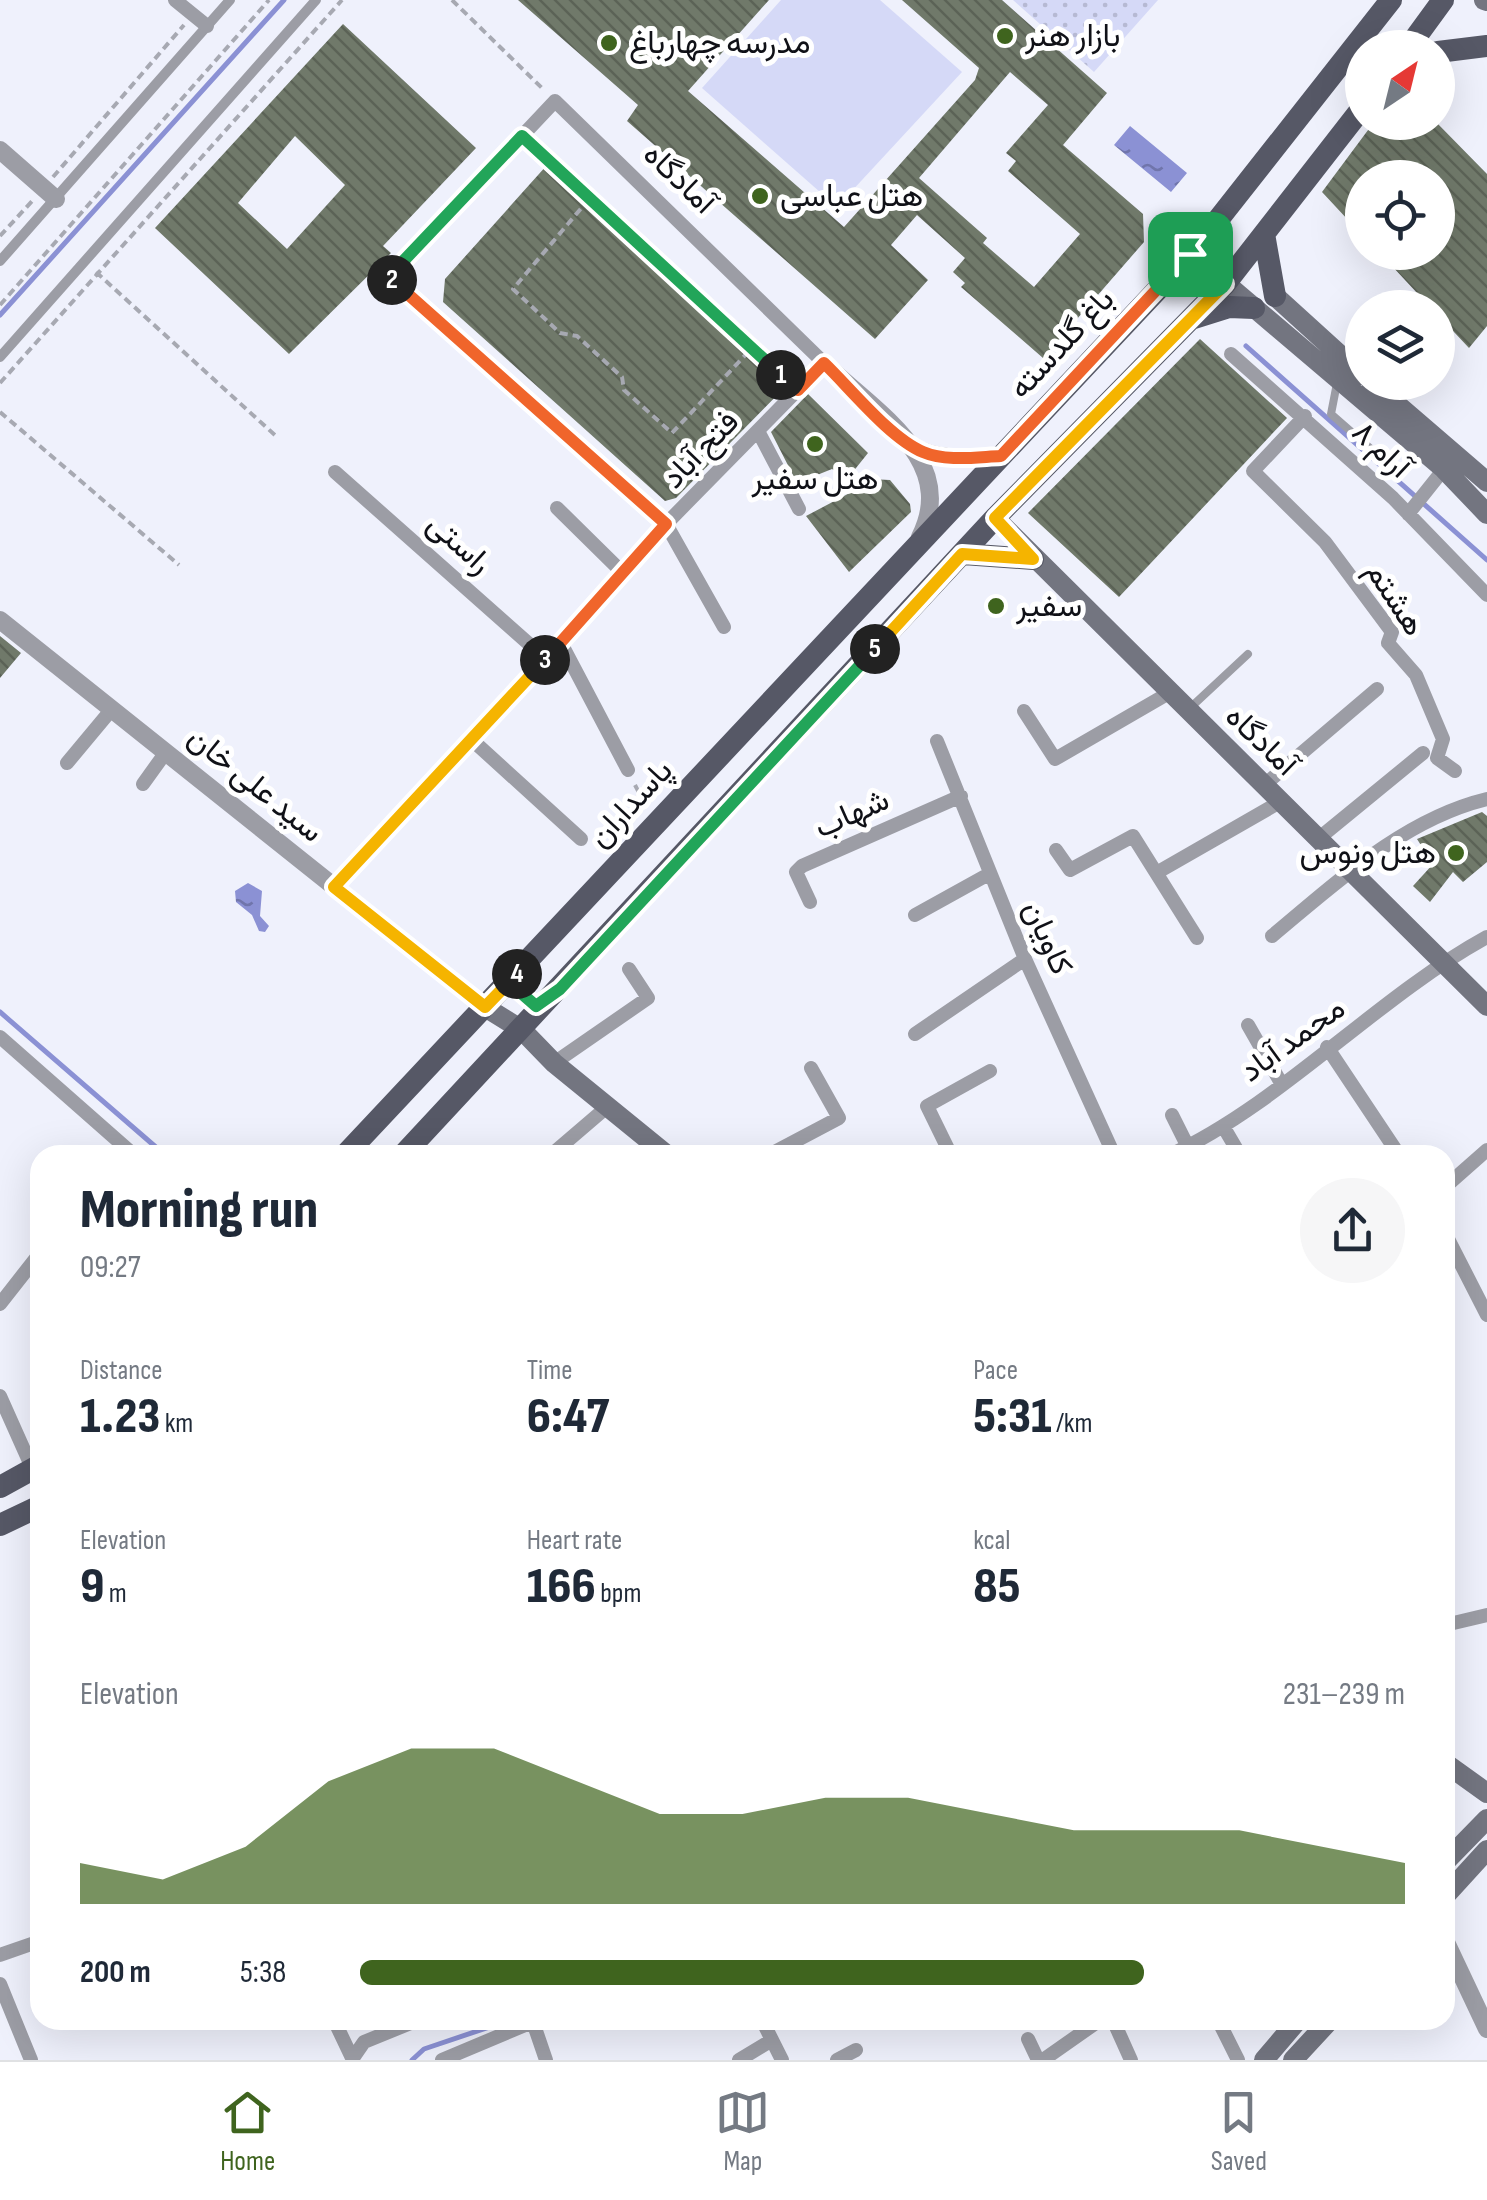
<!DOCTYPE html>
<meta charset="utf-8">
<style>
body{margin:0;font-family:"Sofia Sans Condensed",Vazirmatn,sans-serif;background:#f6f6f7;color:#1f2937;height:100vh;display:flex;flex-direction:column;font-size:38px;white-space:nowrap}
*{box-sizing:border-box;margin:0}
p{font-size:32px;color:#747a83}
.icon{flex:none;width:55px;height:55px;fill:none;stroke:currentColor;stroke-width:2;stroke-linecap:round;stroke-linejoin:round}
.map{position:relative;flex:1;overflow:hidden}
.drawer{position:absolute;left:30px;top:1145px;width:1425px;height:885px;display:flex;flex-direction:column;background:#fff;border-radius:30px;box-shadow:0 10px 40px #0002}
.drawer>*{flex:none}
.needle{width:65px;rotate:35deg}
.buttons{position:absolute;left:1345px;top:30px;display:grid;gap:20px}
.buttons a{display:grid;place-items:center;width:110px;height:110px;border-radius:50%;background:#fff;box-shadow:0 10px 40px #0002;font-size:50px}
.pin{position:absolute;display:grid;place-items:center;width:85px;height:85px;color:#fff;margin:-42px;border-radius:20px;box-shadow:0 5px 15px #0006}
.km{position:absolute;width:50px;height:50px;margin:-25px;border-radius:50%;background:#222;color:#fff;font-size:28px;line-height:50px;text-align:center}
.round{display:grid;place-items:center;flex:none;width:105px;height:105px;border-radius:52px;background:#f6f6f7}
.head{display:flex;align-items:center;justify-content:space-between;height:170px;padding:0 50px}
h1{font-size:55px;font-weight:800;line-height:75px}
.stats{display:grid;grid-template-columns:repeat(3,1fr);gap:15px;height:170px;padding:10px 50px}
.stats div{display:grid;align-content:center}
.stats b{font-size:50px;font-weight:800}
.stats small{font-size:28px;font-weight:400}
.stats p{font-size:28px}
.chart{height:280px;padding:20px 50px}
.chart p{display:flex;justify-content:space-between}
.chart svg{width:100%;height:180px;margin-top:10px;fill:#3f641e;opacity:.7}
ul{padding:0 50px;list-style:none;font-size:32px}
li{display:grid;grid-template-columns:160px 120px 1fr;align-items:center;height:75px}
li i{height:25px;border-radius:12px;background:#3f641e}
.dock{display:flex;justify-content:space-around;align-items:center;height:140px;border-top:2px solid #e0e1e3;background:#fff;font-size:28px;color:#747a83}
.dock a{display:grid;justify-items:center;gap:5px}
.dock .selected{color:#3f641e}
.map>svg:first-child{display:block}
</style>
<div class="map">
<svg width="1487" height="2060" viewBox="0 0 1487 2060">
<defs>
<pattern id="park-dots" width="8" height="8" patternUnits="userSpaceOnUse" patternTransform="scale(2.5)"><rect width="8" height="8" fill="#d5d9f7"/><path d="M2 2h.1M6 6h.1" fill="none" stroke="#b6b9d3" stroke-width="1.8" stroke-linecap="round"/></pattern>
<pattern id="water-ripples" width="26" height="14" patternUnits="userSpaceOnUse" patternTransform="scale(2.5)"><rect width="26" height="14" fill="#8b91d4"/><path d="M2 4q2-2 4 0t4 0M15 11q2-2 4 0t4 0" fill="none" stroke="#7075ab"/></pattern>
<pattern id="building-back-hatch" width="6" height="6" patternUnits="userSpaceOnUse" patternTransform="scale(2.5)"><rect width="6" height="6" fill="#70796a"/><path d="M-1 5l2 2M0 0l6 6M5-1l2 2" fill="none" stroke="#5b6256"/></pattern>
</defs>
<rect width="100%" height="100%" fill="#eff1fc"/>
<path fill="#d5d9f7" d="M 781,0 L 880,0 L 962,72 L 837,207 L 702,88 Z"/>
<path fill="url(#park-dots)" d="M 1013,0 L 1158,0 L 1094,72 Z"/>
<path fill="url(#water-ripples)" d="M 1130,126 L 1187,173 L 1171,192 L 1114,145 Z
M 248,883 L 262,891 L 260,916 L 269,926 L 265,932 L 259,931 L 252,915 L 236,902 L 235,891 Z"/>
<g fill="none" stroke-linecap="round" stroke-linejoin="round">
<path stroke="#8b91d4" stroke-width="5" d="M 0,315 L 284,0
M 1246,346 L 1487,560
M 0,1012 L 165,1155
M 412,2060 L 424,2049 L 510,2020"/>
</g>
<path fill="url(#building-back-hatch)" fill-rule="evenodd" d="M 518,0 L 769,0 L 688,91 L 844,227 L 975,80 L 979,68 L 902,0 L 1002,0 L 1107,93 L 1063,145 L 1143,214 L 1144,242 L 1043,358 L 961,287 L 965,283 L 953,272 L 965,258 L 917,215 L 891,245 L 928,280 L 875,339 L 627,121 L 638,105 ZM 1010,72 L 1048,105 L 1006,153 L 1016,161 L 1008,171 L 1080,234 L 1034,287 L 983,243 L 987,238 L 919,178 Z
M 343,24 L 476,148 L 383,246 L 391,253 L 289,354 L 155,228 ZM 295,136 L 345,185 L 287,249 L 238,203 Z
M 1374,122 L 1436,122 L 1487,174 L 1487,326 L 1469,348 L 1438,315 L 1438,308 L 1431,308 L 1379,252 L 1438,252 L 1438,178 L 1362,178 L 1362,235 L 1322,192 Z
M 556,155 L 796,376 L 676,498 L 665,501 L 443,302 L 445,279 Z
M 1200,339 L 1287,418 L 1119,597 L 1028,513 Z
M 808,394 L 868,453 L 848,478 L 890,480 L 910,504 L 911,512 L 849,572 L 806,516 L 861,487 L 832,469 L 797,483 L 771,432 Z
M 0,636 L 21,653 L 0,678 Z
M 1482,812 L 1487,816 L 1487,862 L 1463,882 L 1453,872 L 1430,902 L 1413,886 L 1433,864 L 1417,839 Z"/>
<g fill="none" stroke-linecap="round" stroke-linejoin="round">
<path stroke="#a7a9b2" stroke-width="4" stroke-dasharray="8 5" stroke-linecap="butt" d="M 452,0 L 544,90
M 532,147 L 787,380
M 53,177 L 184,25
M 589,199 L 513,289 L 560,333 L 577,336 L 622,377 L 624,390 L 672,433 L 752,348
M 0,236 L 34,199
M 96,272 L 277,437
M 0,305 L 269,0
M 0,383 L 342,0
M 0,412 L 179,565
M 635,785 L 645,804"/>
<path stroke="#9c9da5" stroke-width="8" d="M 1337,383 L 1331,414 L 1387,463
M 1190,708 L 1248,654"/>
<path stroke="#9c9da5" stroke-width="10" d="M 0,261 L 230,0
M 0,357 L 316,0"/>
<path stroke="#9c9da5" stroke-width="14" d="M 175,0 L 207,26
M 1231,354 L 1393,498 L 1487,595
M 1305,416 L 1253,471 L 1325,542 L 1392,632 L 1388,643 L 1416,675 L 1443,739 L 1437,758 L 1455,771
M 758,431 L 799,509
M 335,472 L 546,659
M 557,508 L 624,574
M 1408,514 L 1444,469
M 561,643 L 628,770
M 1024,711 L 1055,759 L 1169,693
M 471,739 L 581,839
M 937,741 L 1025,959 L 1114,1155
M 67,763 L 112,709
M 143,784 L 166,752
M 1263,786 L 1377,689
M 1318,839 L 1423,753
M 1056,850 L 1070,870 L 1133,836 L 1197,938
M 1158,872 L 1280,802
M 334,887 L 666,524 L 824,363 L 555,101 L 390,276 L 666,524 L 724,627
M 810,902 L 796,872 L 802,866 L 961,796
M 915,915 L 989,874
M 1272,936 C 1337,882 1404,819 1487,799
M 1248,1025 L 1281,1083
M 915,1034 L 1025,959
M 0,1037 L 134,1155
M 1327,1047 L 1399,1155
M 554,1063 L 648,998 L 629,969
M 1172,1115 L 1188,1147
M 1223,1126 L 1240,1155
M 551,1155 L 607,1107
M 769,1155 L 839,1118 L 811,1068
M 951,1155 L 927,1106 L 990,1071
M 1170,1155 C 1282,1103 1376,998 1487,937
M 1445,1187 L 1487,1150
M 1445,1233 L 1487,1315
M 0,1304 L 40,1253
M 0,1396 L 33,1470
M 1445,1625 L 1487,1615
M 0,1955 L 40,1941
M 0,1984 L 31,2060
M 334,2020 L 353,2060
M 762,2020 L 782,2060
M 1113,2020 L 1131,2060
M 1218,2020 L 1238,2060
M 533,2022 L 546,2060
M 1028,2039 L 1038,2060
M 353,2058 L 364,2042 L 418,2020
M 442,2060 L 537,2020
M 739,2060 L 772,2040
M 837,2060 L 856,2050
M 1043,2060 L 1100,2020"/>
<path stroke="#9c9da5" stroke-width="18" d="M 0,150 L 56,199
M 824,363 C 875,412 959,460 920,537
M 912,446 C 939,462 971,458 1001,456
M 0,620 L 485,1007
M 1445,1940 L 1487,2029"/>
<path stroke="#737580" stroke-width="20" d="M 1484,0 L 1487,1
M 1191,254 L 1444,469 L 1487,514
M 1275,296 L 1362,375
M 1371,382 L 1487,482
M 995,518 L 1487,1006
M 485,1007 L 522,1030 L 554,1063 L 667,1155
M 1445,1763 L 1487,1793
M 1445,1862 L 1487,1819
M 1445,1896 L 1487,1850
M 1264,2060 L 1298,2020
M 1293,2060 L 1330,2020"/>
<path stroke="#565866" stroke-width="22" d="M 1408,48 L 1443,0
M 1438,52 L 1487,46
M 1264,234 L 1275,296
M 1194,318 L 1229,307 L 1254,308
M 963,554 L 1033,559
M 345,1155 L 1191,254 L 1391,0
M 403,1155 L 995,518 L 1225,284 L 1362,108
M 0,1487 L 40,1465
M 0,1525 L 40,1506"/>
</g>
<g fill="none" stroke-linecap="round" stroke-linejoin="round">
<g stroke="#fff" stroke-width="20">
<path id="split-1" d="M 781,375 L 798,390 L 824,363 C 851,389 890,438 923,452 C 946,462 977,457 1001,456 L 1190,254"/>
</g>
<g stroke="#fff" stroke-width="20">
<path id="split-2" d="M 392,280 L 392,273 L 522,136 L 781,375"/>
</g>
<g stroke="#fff" stroke-width="20">
<path id="split-3" d="M 392,280 L 666,524 L 545,660"/>
</g>
<g stroke="#fff" stroke-width="20">
<path id="split-4" d="M 517,974 L 485,1007 L 334,887 L 545,660"/>
</g>
<g stroke="#fff" stroke-width="20">
<path id="split-5" d="M 517,974 L 523,967 L 520,992 L 536,1006 L 560,989 L 875,649"/>
</g>
<g stroke="#fff" stroke-width="20">
<path id="split-6" d="M 875,649 L 962,554 L 1033,559 L 995,518 L 1225,284 L 1190,254"/>
</g>
<use href="#split-1" stroke="#f0652b" stroke-width="12"/>
<use href="#split-2" stroke="#22a559" stroke-width="12"/>
<use href="#split-3" stroke="#f0652b" stroke-width="12"/>
<use href="#split-4" stroke="#f5b400" stroke-width="12"/>
<use href="#split-5" stroke="#22a559" stroke-width="12"/>
<use href="#split-6" stroke="#f5b400" stroke-width="12"/>
</g>
<g fill="#3f641e" stroke="#fff" stroke-width="4">
<circle cx="1005" cy="36" r="10"/>
<circle cx="609" cy="43" r="10"/>
<circle cx="760" cy="196" r="10"/>
<circle cx="815" cy="444" r="10"/>
<circle cx="996" cy="606" r="10"/>
<circle cx="1456" cy="853" r="10"/>
</g>
<g text-anchor="middle" dominant-baseline="central" stroke-width="10" stroke-linejoin="round" paint-order="stroke">
<g font-size="32" fill="#101117" stroke="#fff" text-anchor="start">
<text x="1025" y="36">بازار هنر</text>
<text x="629" y="43">مدرسه چهارباغ</text>
<text x="780" y="196">هتل عباسی</text>
<text x="815" y="479" text-anchor="middle">هتل سفیر</text>
<text x="1016" y="606">سفیر</text>
<text x="1436" y="853" text-anchor="end">هتل ونوس</text>
</g>
<g font-size="32" fill="#101117" stroke="#fff">
<text transform="translate(679 179) rotate(44)">آمادگاه</text>
<text transform="translate(1062 344) rotate(-47)">باغ گلدسته</text>
<text transform="translate(701 450) rotate(-46)">فتح آباد</text>
<text transform="translate(1381 450) rotate(43)">۸ آرام</text>
<text transform="translate(459 544) rotate(42)">راستی</text>
<text transform="translate(1395 599) rotate(57)">هشتم</text>
<text transform="translate(1261 741) rotate(44)">آمادگاه</text>
<text transform="translate(255 785) rotate(39)">سید علی خان</text>
<text transform="translate(631 804) rotate(-47)">پاسداران</text>
<text transform="translate(852 814) rotate(-24)">شهاب</text>
<text transform="translate(1047 938) rotate(66)">کاویان</text>
<text transform="translate(1293 1040) rotate(-36)">محمد آباد</text>
</g>
</g>
</svg>
<div class="buttons">
<a><svg class="needle" viewBox="-14 -14 28 28"><path d="M0-13l5 13h-10z" fill="#e53935"/><path d="M0 13l5-13h-10z" fill="#747a83"/></svg></a>
<a><svg class="icon" aria-label="locate" viewBox="0 0 24 24"><circle cx="12" cy="12" r="6"/><path d="M12 2v4M12 18v4M2 12h4M18 12h4"/></svg></a>
<a><svg class="icon" aria-label="layers" viewBox="0 0 24 24"><path d="M12 4l9 5-9 5-9-5zM3 14l9 5 9-5"/></svg></a>
</div>
<div class="pin" style="left:1190px;top:254px;background:#1e9e55"><svg class="icon" aria-label="arrive" viewBox="0 0 24 24"><path d="M6 21V4h12l-3 4 3 4H6"/></svg></div>
<b class="km" style="left:781px;top:375px">1</b>
<b class="km" style="left:392px;top:280px">2</b>
<b class="km" style="left:545px;top:660px">3</b>
<b class="km" style="left:517px;top:974px">4</b>
<b class="km" style="left:875px;top:649px">5</b>
<section class="drawer">
<div class="head"><div><h1>Morning run</h1><p>09:27</p></div><a class="round"><svg class="icon" aria-label="share" viewBox="0 0 24 24"><path d="M12 15V3M7 8l5-5 5 5M5 13v7h14v-7"/></svg></a></div>
<div class="stats">
<div><p>Distance</p><b>1.23<small> km</small></b></div>
<div><p>Time</p><b>6:47</b></div>
<div><p>Pace</p><b>5:31<small> /km</small></b></div>
</div>
<div class="stats">
<div><p>Elevation</p><b>9<small> m</small></b></div>
<div><p>Heart rate</p><b>166<small> bpm</small></b></div>
<div><p>kcal</p><b>85</b></div>
</div>
<div class="chart"><p><span>Elevation</span>231–239 m</p>
<svg viewBox="0 0 160 44" preserveAspectRatio="none"><path d="M0 44V34L10 38L20 30L30 14L40 6L50 6L60 14L70 22L80 22L90 18L100 18L110 22L120 26L130 26L140 26L150 30L160 34V44z"/></svg>
</div>
<ul>
<li><b>200 m</b>5:38<i style="width:75%"></i></li>
</ul>
</section>
</div>
<nav class="dock">
<a class="selected"><svg class="icon" aria-label="home" viewBox="0 0 24 24"><path d="M3 11l9-7 9 7M6 9v11h12V9"/></svg>Home</a>
<a><svg class="icon" aria-label="map" viewBox="0 0 24 24"><path d="M3 6l6-2 6 2 6-2v14l-6 2-6-2-6 2zM9 4v14M15 6v14"/></svg>Map</a>
<a><svg class="icon" aria-label="saved" viewBox="0 0 24 24"><path d="M7 4h10v16l-5-4-5 4z"/></svg>Saved</a>
</nav>
